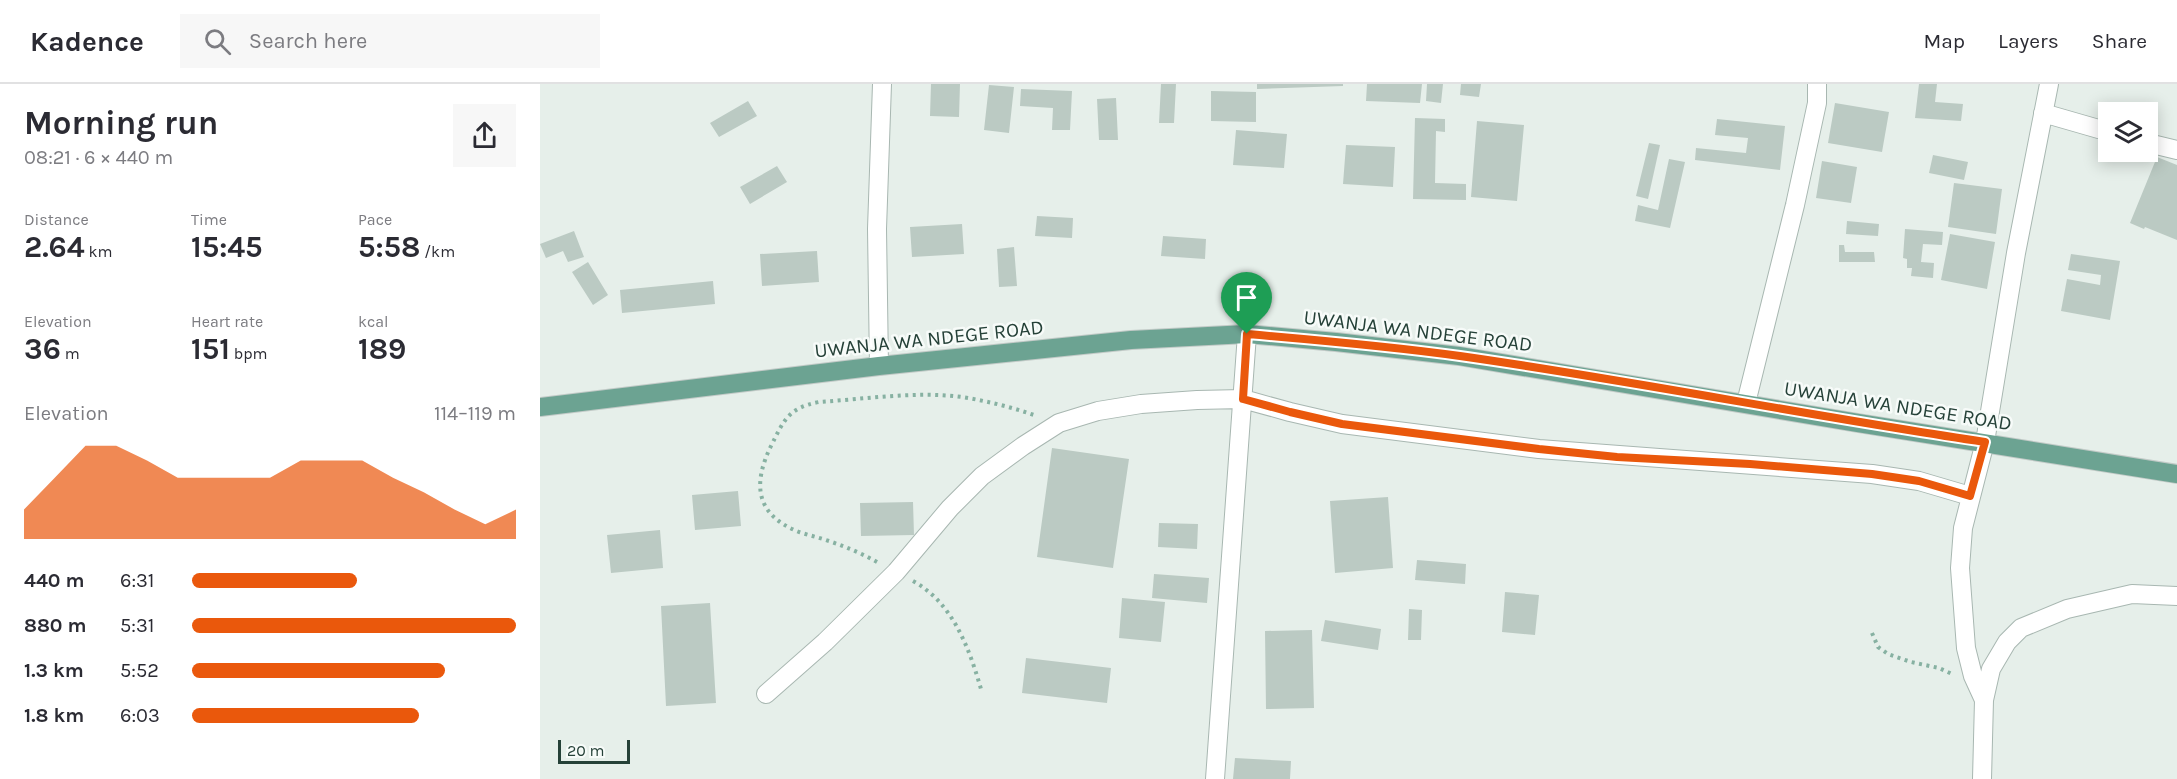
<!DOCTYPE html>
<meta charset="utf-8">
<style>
body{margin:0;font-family:Karla,sans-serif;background:#f7f7f7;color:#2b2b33;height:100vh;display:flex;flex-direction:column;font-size:22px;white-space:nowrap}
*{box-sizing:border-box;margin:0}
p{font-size:20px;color:#7c7c81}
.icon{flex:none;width:33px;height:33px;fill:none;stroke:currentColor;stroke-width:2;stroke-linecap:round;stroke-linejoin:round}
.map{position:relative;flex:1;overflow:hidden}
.sheet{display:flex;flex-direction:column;background:#fff;width:540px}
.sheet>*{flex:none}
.fabs{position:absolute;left:1558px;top:18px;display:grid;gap:12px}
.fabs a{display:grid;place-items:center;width:60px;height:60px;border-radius:0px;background:#fff;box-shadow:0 3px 15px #0003;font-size:30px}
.scale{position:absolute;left:18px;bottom:15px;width:72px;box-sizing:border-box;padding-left:6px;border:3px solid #254138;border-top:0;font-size:16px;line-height:21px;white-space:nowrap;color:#254138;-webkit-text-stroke:4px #f7fbf9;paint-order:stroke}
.pin{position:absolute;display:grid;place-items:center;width:51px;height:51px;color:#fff;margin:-62px -26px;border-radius:50% 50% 50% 0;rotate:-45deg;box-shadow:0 0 6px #0007}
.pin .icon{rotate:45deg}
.round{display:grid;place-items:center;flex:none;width:63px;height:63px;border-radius:0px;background:#f7f7f7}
.summary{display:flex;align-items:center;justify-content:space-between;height:102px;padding:0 24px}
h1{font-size:33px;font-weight:700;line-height:45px}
.stats{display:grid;grid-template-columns:repeat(3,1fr);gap:9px;height:102px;padding:6px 24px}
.stats div{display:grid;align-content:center}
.stats b{font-size:30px;font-weight:700}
.stats small{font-size:16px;font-weight:400}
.stats p{font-size:16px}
.chart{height:168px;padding:12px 24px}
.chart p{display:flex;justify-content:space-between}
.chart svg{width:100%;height:108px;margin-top:6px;fill:#ea580c;opacity:.7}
ul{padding:0 24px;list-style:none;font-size:20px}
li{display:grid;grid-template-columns:96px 72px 1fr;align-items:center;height:45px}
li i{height:15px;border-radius:8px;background:#ea580c}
header{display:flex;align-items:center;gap:36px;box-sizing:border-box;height:84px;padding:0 30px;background:#fff;border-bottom:2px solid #e1e1e2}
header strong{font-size:28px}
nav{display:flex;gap:33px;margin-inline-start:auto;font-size:21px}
.search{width:420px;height:54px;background:#f7f7f7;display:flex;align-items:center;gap:15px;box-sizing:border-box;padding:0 21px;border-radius:0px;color:#7c7c81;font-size:22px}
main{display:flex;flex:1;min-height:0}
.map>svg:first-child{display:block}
</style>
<header>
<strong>Kadence</strong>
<div class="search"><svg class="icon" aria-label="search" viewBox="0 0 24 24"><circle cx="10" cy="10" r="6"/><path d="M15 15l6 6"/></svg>Search here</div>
<nav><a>Map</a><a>Layers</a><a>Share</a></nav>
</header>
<main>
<section class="sheet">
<div class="summary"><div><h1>Morning run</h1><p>08:21 · 6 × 440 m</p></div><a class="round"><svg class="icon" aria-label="share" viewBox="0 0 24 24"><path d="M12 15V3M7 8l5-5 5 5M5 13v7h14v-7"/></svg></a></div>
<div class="stats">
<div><p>Distance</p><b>2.64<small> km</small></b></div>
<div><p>Time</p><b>15:45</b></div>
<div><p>Pace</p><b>5:58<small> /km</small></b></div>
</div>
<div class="stats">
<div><p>Elevation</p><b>36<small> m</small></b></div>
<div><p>Heart rate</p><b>151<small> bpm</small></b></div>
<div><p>kcal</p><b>189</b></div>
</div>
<div class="chart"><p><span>Elevation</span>114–119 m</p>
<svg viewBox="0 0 160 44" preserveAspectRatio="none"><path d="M0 44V32L10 19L20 6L30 6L40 12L50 19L60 19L70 19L80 19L90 12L100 12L110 12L120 19L130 25L140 32L150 38L160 32V44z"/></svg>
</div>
<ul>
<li><b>440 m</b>6:31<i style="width:51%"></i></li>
<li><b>880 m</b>5:31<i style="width:100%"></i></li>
<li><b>1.3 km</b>5:52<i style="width:78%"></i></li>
<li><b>1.8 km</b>6:03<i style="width:70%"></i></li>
</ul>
</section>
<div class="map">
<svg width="1637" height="695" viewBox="0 0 1637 695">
<rect width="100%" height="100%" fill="#e6efea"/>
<path fill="#bbcac3" d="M 391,0 L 420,0 L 419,33 L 390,32 Z
M 621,0 L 636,0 L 634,39 L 619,39 Z
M 717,0 L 803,0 L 803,2 L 717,5 Z
M 827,0 L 882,0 L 880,19 L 826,17 Z
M 887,0 L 903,0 L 901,19 L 886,17 Z
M 921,0 L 941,0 L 939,13 L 920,11 Z
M 1379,0 L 1397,0 L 1395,18 L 1423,20 L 1421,37 L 1375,34 Z
M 449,1 L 474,3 L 469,49 L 444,46 Z
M 481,5 L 532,7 L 530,46 L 512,46 L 513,24 L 480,22 Z
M 671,7 L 716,8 L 716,38 L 671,37 Z
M 576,14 L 578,56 L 559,56 L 557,15 Z
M 208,17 L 217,32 L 179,53 L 170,39 Z
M 1295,19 L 1349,28 L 1342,68 L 1288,59 Z
M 875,34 L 905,35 L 905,48 L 896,47 L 895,99 L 926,100 L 926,116 L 873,115 Z
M 1177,35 L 1245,42 L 1240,86 L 1155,76 L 1156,64 L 1206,69 L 1208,54 L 1175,51 Z
M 937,37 L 984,41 L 977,117 L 931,113 Z
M 696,46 L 747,50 L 744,84 L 693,81 Z
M 1109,59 L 1120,61 L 1108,115 L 1096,112 Z
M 806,61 L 855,63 L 853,103 L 803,100 Z
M 1393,71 L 1428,78 L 1424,96 L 1389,89 Z
M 1617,73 L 1637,81 L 1637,156 L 1605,143 L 1604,145 L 1590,139 Z
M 1129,75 L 1145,78 L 1130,144 L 1095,137 L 1098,121 L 1118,126 Z
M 1282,77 L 1317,83 L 1311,119 L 1276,114 Z
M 237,82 L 247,98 L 210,120 L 200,103 Z
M 1414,99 L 1462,105 L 1456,150 L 1408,143 Z
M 497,132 L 533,134 L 532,154 L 495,152 Z
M 1307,137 L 1339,140 L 1338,152 L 1306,150 Z
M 422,140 L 424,170 L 372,173 L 370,143 Z
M 1365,145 L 1403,148 L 1402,161 L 1383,160 L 1381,178 L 1394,179 L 1393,194 L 1371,192 L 1372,184 L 1367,184 L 1367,175 L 1363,174 Z
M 34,147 L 44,173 L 28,178 L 23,167 L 6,174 L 0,160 Z
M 1410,150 L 1455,158 L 1447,205 L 1401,196 Z
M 623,152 L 666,155 L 665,175 L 621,172 Z
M 1299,161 L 1304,161 L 1305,168 L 1334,168 L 1335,178 L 1299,178 Z
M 474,163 L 477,202 L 459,203 L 457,165 Z
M 277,167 L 279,198 L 222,202 L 220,170 Z
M 1531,170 L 1580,177 L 1570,236 L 1521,227 L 1527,195 L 1560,201 L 1561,191 L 1528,186 Z
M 48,178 L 68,211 L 53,221 L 32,188 Z
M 173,197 L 175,220 L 82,229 L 80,206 Z
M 512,364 L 589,375 L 573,484 L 497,473 Z
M 198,407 L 201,442 L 155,446 L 152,411 Z
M 848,413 L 853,484 L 795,489 L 790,417 Z
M 373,418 L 374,451 L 321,452 L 320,419 Z
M 619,439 L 658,440 L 657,465 L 618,463 Z
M 120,446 L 123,484 L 71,489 L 67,451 Z
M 877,476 L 926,480 L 925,500 L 875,496 Z
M 614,490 L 669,494 L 667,519 L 612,514 Z
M 965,508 L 999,511 L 995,551 L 962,548 Z
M 582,514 L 625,518 L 621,558 L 579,554 Z
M 170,519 L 176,619 L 126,622 L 121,522 Z
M 869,525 L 882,526 L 881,556 L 868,556 Z
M 785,536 L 841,545 L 838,566 L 781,557 Z
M 772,546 L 774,624 L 726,625 L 725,547 Z
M 486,574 L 571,584 L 567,619 L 482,609 Z
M 695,674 L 751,677 L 750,695 L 693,695 Z"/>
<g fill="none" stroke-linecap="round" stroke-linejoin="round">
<g stroke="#a8b7b1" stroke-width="20">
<path id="minor" d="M 1503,29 L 1569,48
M 1608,59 L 1637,66
M 339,282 L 337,145 L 342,0
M 1206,319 L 1255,121 L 1277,19 L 1277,0
M 226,610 L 285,558 L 356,488 L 410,424 L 442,392 L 483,362 L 519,339 L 558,327 L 601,320 L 657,316 L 703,315 L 750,328 L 802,340 L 999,365 L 1332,390 L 1379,397 L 1430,412
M 1444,616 L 1433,592 L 1426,564 L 1420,484 L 1423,444 L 1445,358 L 1476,169 L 1509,0
M 675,695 L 707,250
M 1442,695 L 1444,616 L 1451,585 L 1467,558 L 1481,544 L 1527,525 L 1592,510 L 1637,512"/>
</g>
<g stroke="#c2cac7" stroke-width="20">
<path id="major" d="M 0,323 L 339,282 L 591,256 L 707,250 L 796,258 L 919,272 L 1318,339 L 1637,390"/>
</g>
<path stroke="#87b1a2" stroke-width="4" stroke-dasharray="3 4.5" stroke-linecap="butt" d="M 337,478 C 321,469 304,462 286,456 C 277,453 268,451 259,448 C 216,431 212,401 231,362 C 244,336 248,324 279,318 C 325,315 377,307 422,313 C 447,317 471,323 494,331
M 373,497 C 413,519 429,564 441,605
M 1332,549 L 1338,563 L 1348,570 L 1371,578 L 1399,584 L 1412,590"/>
<use href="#minor" stroke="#fff" stroke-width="18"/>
<use href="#major" stroke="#6ca392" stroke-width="18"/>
</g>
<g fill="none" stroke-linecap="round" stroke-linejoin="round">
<g stroke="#fff" stroke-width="12">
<path id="route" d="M 707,250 C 778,256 849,262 920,272 C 1096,297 1270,332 1445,358 L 1430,412 L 1379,397 L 1332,390 L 1210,380 L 1077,373 L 999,365 L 802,340 L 750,328 L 703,315 Z"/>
</g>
<use href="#route" stroke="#ea580c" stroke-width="8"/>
</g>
<g text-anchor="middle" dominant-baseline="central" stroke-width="5" stroke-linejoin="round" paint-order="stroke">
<g font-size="20" fill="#254138" stroke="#f7fbf9">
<text transform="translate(878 247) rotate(7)">UWANJA WA NDEGE ROAD</text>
<text transform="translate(389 255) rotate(-6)">UWANJA WA NDEGE ROAD</text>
<text transform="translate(1358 322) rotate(9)">UWANJA WA NDEGE ROAD</text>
</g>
</g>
</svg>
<div class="fabs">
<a><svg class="icon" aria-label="layers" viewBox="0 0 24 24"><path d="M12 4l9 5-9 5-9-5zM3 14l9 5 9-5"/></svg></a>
</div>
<div class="scale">20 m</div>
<div class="pin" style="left:707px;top:250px;background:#1e9e55"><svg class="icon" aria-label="arrive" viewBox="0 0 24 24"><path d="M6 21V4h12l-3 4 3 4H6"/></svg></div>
</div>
</main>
